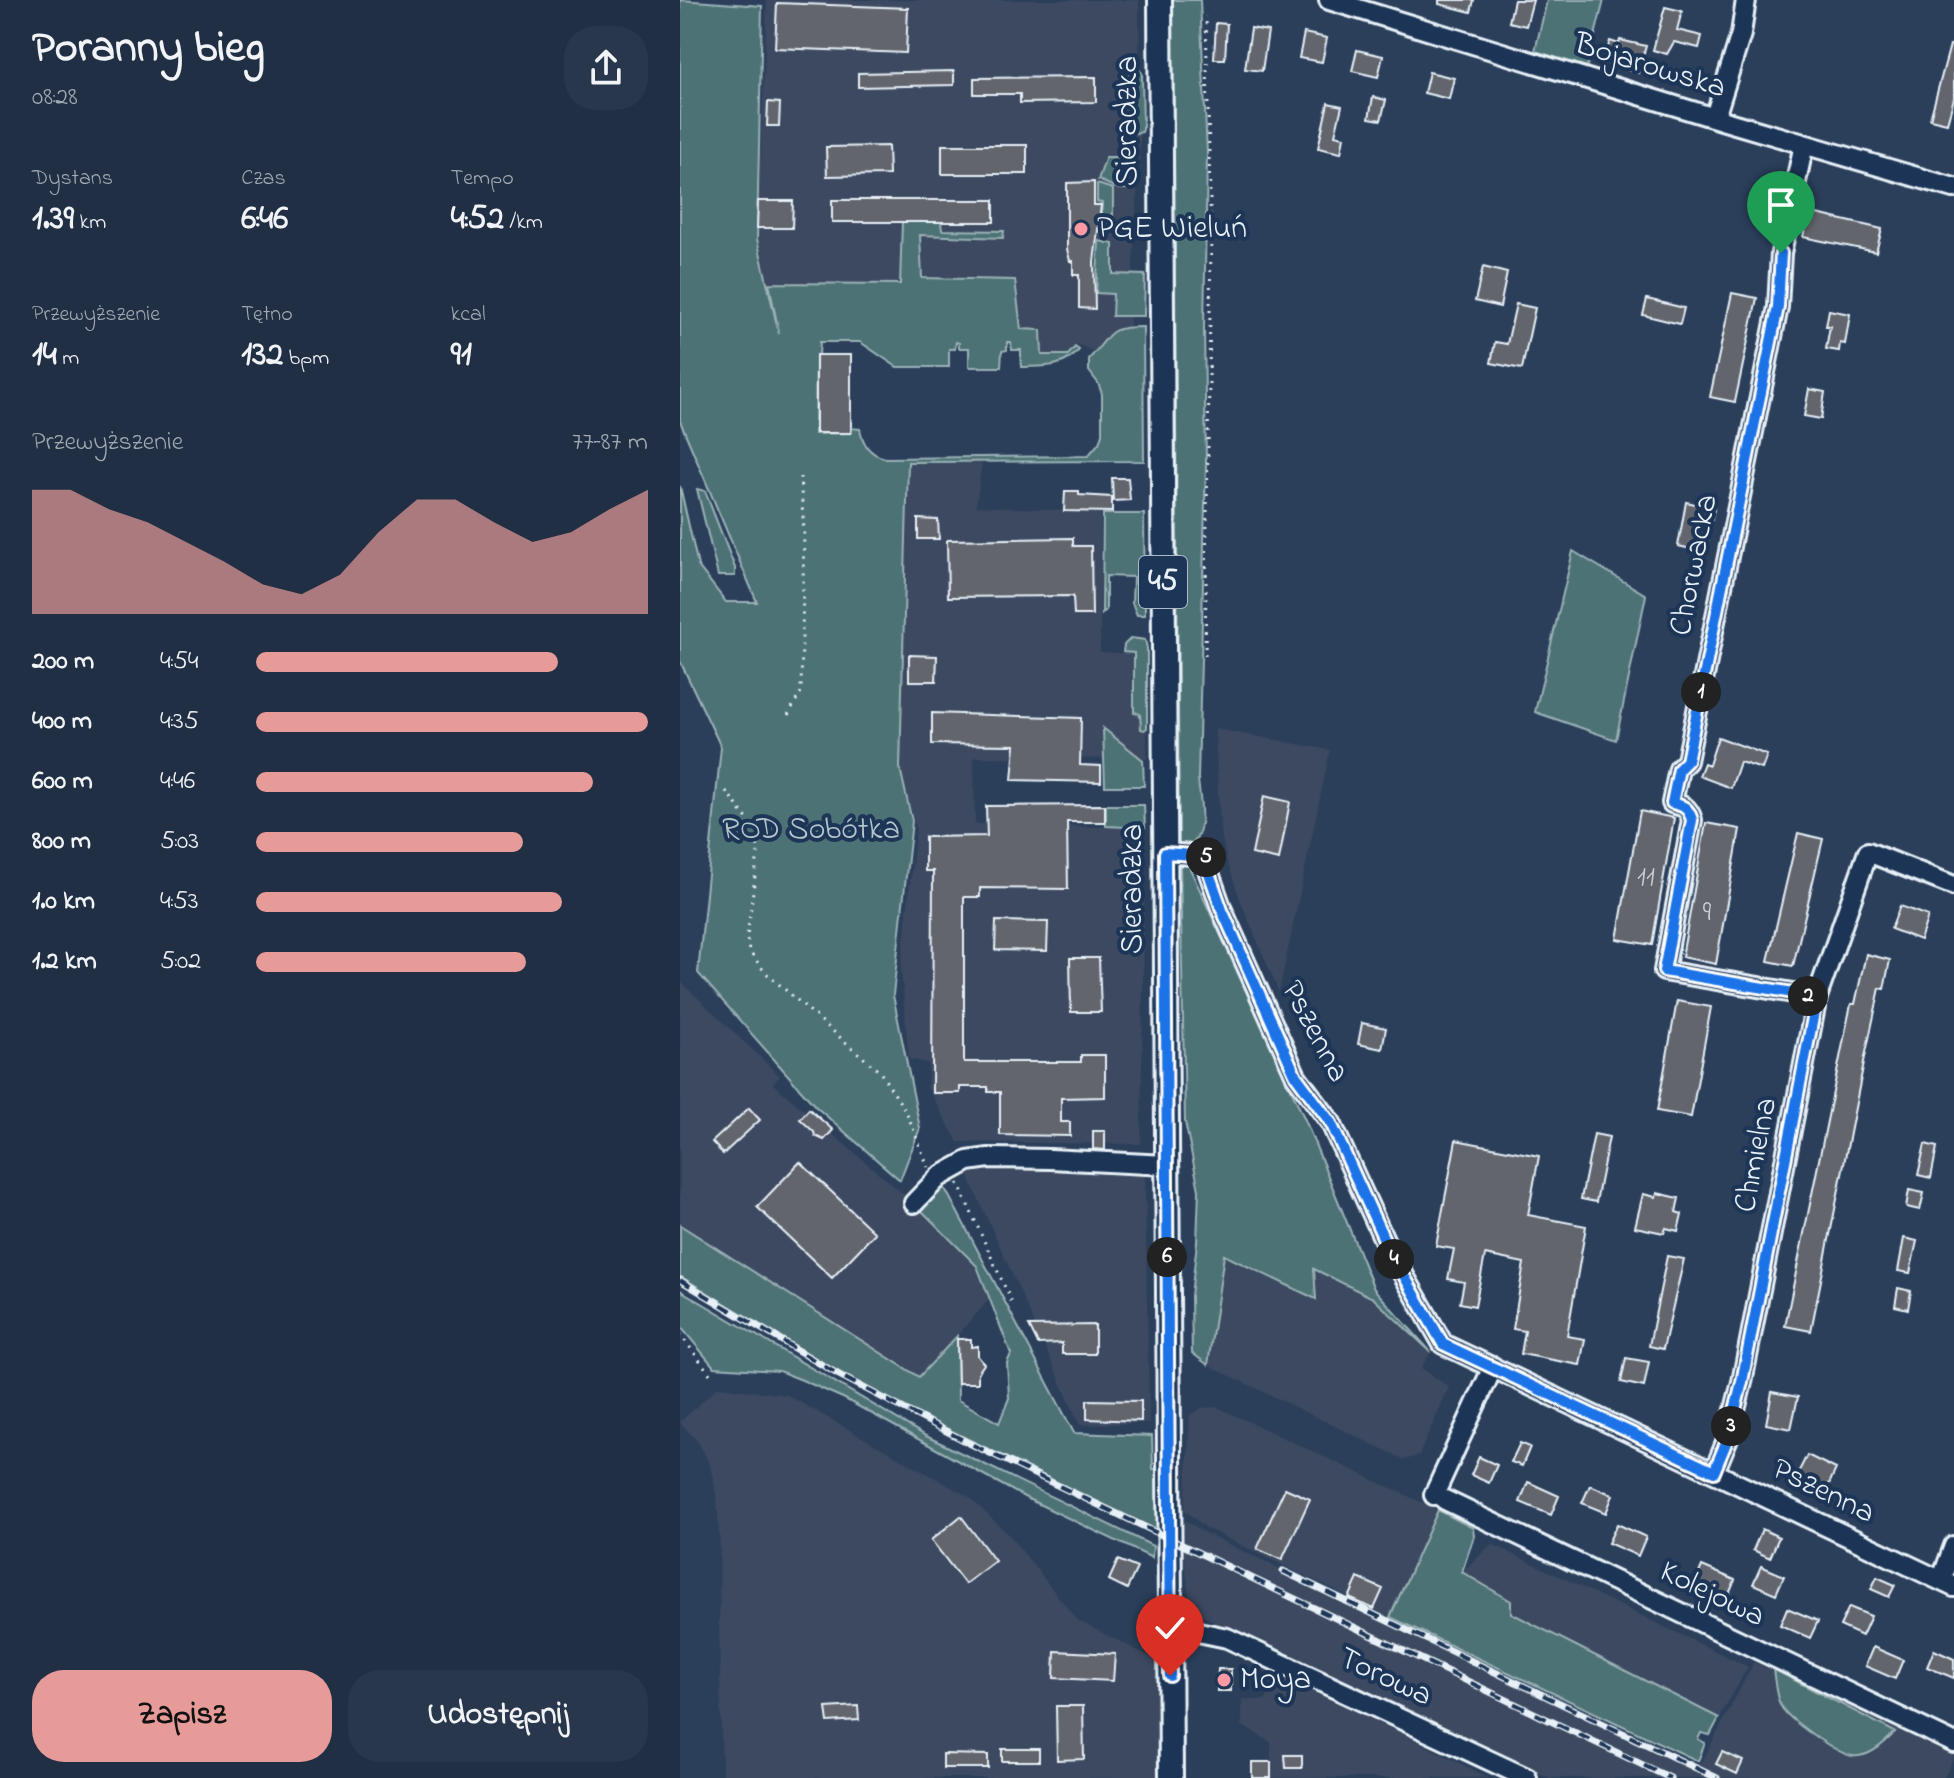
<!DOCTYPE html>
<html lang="pl">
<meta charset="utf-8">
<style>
body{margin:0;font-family:"Indie Flower",sans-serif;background:#28374b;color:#f1f3f6;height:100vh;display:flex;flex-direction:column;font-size:30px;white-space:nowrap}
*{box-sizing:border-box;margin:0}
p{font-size:26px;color:#a2a9b2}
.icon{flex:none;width:44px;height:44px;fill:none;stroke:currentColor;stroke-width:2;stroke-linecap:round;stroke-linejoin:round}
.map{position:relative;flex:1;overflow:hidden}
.details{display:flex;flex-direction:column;background:#202f44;width:680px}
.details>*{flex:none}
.pin{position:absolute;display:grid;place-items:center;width:68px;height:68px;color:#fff;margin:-82px -34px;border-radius:50% 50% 50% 0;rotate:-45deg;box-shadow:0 0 8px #0007}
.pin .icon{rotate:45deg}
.km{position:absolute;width:40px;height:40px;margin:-20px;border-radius:50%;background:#222;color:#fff;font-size:22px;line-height:40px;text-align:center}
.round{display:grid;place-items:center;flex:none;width:84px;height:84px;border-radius:32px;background:#28374b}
.headline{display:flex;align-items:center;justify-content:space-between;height:136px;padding:0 32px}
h1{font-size:44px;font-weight:700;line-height:60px}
.metrics{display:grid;grid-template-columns:repeat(3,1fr);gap:12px;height:136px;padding:8px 32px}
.metrics div{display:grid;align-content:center}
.metrics b{font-size:34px;font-weight:700}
.metrics small{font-size:22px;font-weight:400}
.metrics p{font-size:22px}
.chart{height:224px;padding:16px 32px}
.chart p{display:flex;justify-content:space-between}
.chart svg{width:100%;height:144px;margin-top:8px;fill:#e69b98;opacity:.7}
.primary-button{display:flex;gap:16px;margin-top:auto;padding:16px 32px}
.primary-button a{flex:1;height:92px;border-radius:32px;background:#e69b98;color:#111;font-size:32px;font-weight:700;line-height:92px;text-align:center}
.primary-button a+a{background:#28374b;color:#f1f3f6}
ul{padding:0 32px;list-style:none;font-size:26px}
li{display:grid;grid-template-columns:128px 96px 1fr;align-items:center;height:60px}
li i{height:20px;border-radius:10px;background:#e69b98}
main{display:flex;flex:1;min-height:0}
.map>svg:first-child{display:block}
</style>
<main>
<section class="details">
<div class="headline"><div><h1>Poranny bieg</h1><p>08:28</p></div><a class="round"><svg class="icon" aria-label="share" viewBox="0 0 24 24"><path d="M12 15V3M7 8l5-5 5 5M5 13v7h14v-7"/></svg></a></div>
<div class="metrics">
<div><p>Dystans</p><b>1.39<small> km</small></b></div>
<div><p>Czas</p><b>6:46</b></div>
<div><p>Tempo</p><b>4:52<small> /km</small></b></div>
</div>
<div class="metrics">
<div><p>Przewyższenie</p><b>14<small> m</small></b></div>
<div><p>Tętno</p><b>132<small> bpm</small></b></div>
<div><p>kcal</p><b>91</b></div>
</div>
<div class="chart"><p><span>Przewyższenie</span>77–87 m</p>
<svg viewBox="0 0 160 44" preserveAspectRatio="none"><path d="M0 44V6L10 6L20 12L30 16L40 22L50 28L60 35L70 38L80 32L90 19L100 9L110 9L120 16L130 22L140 19L150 12L160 6V44z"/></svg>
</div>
<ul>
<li><b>200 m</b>4:54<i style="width:77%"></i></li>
<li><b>400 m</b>4:35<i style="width:100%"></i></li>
<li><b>600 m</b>4:46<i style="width:86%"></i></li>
<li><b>800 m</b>5:03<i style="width:68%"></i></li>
<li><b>1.0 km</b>4:53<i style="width:78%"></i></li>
<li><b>1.2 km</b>5:02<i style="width:69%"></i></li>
</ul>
<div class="primary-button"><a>Zapisz</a><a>Udostępnij</a></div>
</section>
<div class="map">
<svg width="1274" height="1778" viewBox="0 0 1274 1778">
<rect width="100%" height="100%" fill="#2b3f5b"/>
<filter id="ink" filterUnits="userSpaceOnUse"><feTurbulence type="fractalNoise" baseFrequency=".0125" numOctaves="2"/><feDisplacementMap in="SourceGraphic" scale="16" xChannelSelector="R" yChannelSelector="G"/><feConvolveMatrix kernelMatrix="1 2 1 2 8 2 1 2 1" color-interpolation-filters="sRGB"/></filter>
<g filter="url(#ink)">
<path fill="#3c4a60" d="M 87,0 L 459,0 L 460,142 L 448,354 L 419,354 L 397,344 L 388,355 L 361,355 L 361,330 L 99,330 L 77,239 Z
M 228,461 L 302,461 L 296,506 L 421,512 L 420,652 L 467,655 L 467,759 L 294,757 L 295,824 L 465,828 L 461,1144 L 278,1142 L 247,1087 L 248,1063 L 229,1059 L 221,969 L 236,828 L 220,768 Z
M 535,729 L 650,750 L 599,992 L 561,902 L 547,861 L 540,829 Z
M 0,981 L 100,1076 L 93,1084 L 234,1203 L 297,1266 L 309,1300 L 239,1377 L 0,1225 Z
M 295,1168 L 465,1175 L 469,1423 L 400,1425 L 286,1171 Z
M 543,1255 L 635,1299 L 633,1269 L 693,1298 L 751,1352 L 741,1368 L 769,1387 L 739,1455 L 725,1460 L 528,1365 Z
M 38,1387 L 107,1395 L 289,1497 L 330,1536 L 397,1620 L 478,1661 L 477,1778 L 42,1778 L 39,1618 L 40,1547 L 37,1499 L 30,1464 L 18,1442 L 0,1422 Z
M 537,1407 L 758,1510 L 710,1617 L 526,1528 L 505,1510 L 510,1415 L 522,1408 Z
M 504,1520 L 525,1533 L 700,1617 L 1020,1766 L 1074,1662 L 1274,1753 L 1274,1757 L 1264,1778 L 870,1778 L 514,1612 L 511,1609 L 505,1565 Z
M 812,1544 L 1068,1667 L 1039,1718 L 830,1613 L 782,1572 Z
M 600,1676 L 725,1735 L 808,1778 L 591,1778 L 591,1742 L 562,1726 L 562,1699 L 585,1700 Z"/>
<path fill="#4d7274" stroke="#9ab2b6" stroke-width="2" d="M 0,0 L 82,6 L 77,239 L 99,334 L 89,283 L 220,284 L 222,222 L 261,222 L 262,230 L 324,231 L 323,238 L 240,235 L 242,278 L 335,280 L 341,329 L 361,330 L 362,355 L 388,355 L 395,347 L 399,350 C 383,369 364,366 341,367 L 341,350 L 332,350 L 331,342 L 327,342 L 327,350 L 322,351 L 321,367 L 289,367 L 289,348 L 279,348 L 279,343 L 276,342 L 275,349 L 269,349 L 269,367 L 217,367 L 180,342 L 140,342 L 139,355 L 136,356 L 135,434 L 171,433 L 171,428 L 180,429 C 183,444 189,454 205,458 L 408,456 L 419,443 L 422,434 L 422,394 L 418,383 L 409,371 L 409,359 C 433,334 424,327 463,327 L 464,461 L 228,462 L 220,768 L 232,821 L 213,995 L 240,1128 L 220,1180 L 136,1107 L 18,973 L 41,747 L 0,661 L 0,486 L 18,566 L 46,602 L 77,602 L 0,421 Z
M 493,0 L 520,0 L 527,154 L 524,329 L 526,464 L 518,778 C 519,798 529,833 509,846 L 499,844 Z
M 867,0 L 924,0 L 907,67 L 855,51 Z
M 449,69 L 458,69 L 462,73 L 463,129 L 462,132 L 448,134 Z
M 426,157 L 448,157 L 449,189 L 439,189 L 418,180 Z
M 417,184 L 433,189 L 433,231 L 420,232 L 422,203 L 417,202 Z
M 419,241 L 433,244 L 433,274 L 465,275 L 464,316 L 432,316 L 433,294 L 416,293 Z
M 17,489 L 25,491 L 55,568 L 55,576 L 38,576 Z
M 423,514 L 464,514 L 465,615 L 457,615 L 452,603 L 453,577 L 426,576 L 426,610 L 422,614 Z
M 893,551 L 966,595 L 936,740 L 855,712 Z
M 451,638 L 465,640 L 467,648 L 467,728 L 464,730 L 461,729 L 460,714 L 454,712 L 454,653 L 443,652 L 444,645 Z
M 423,728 L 463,760 L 464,786 L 425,786 Z
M 426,805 L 464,805 L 465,828 L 426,826 Z
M 502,864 L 508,864 L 626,1122 L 694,1289 L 751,1352 L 693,1298 L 634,1269 L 636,1299 L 544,1255 L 528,1365 L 512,1353 L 511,1296 L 517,1242 L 519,1190 L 505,1122 L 500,866 Z
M 259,1177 L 394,1433 L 472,1436 L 473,1469 L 478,1469 L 478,1531 L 222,1407 L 147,1365 L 0,1276 L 0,1225 L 239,1377 L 277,1336 L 278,1400 L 319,1423 L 329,1398 L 327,1363 L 331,1354 L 297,1266 L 234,1203 Z
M 0,1290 L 246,1436 L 473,1546 L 472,1558 L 346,1498 L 165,1399 L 122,1380 L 99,1371 L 34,1367 L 0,1326 Z
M 758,1510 L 793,1528 L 794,1536 L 782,1572 L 831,1601 L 831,1613 L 1039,1718 L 1030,1735 L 1021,1733 L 1018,1739 L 1025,1743 L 1018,1761 L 710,1617 Z
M 1093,1669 L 1215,1732 C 1205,1743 1189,1758 1173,1756 C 1159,1755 1107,1719 1101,1706 C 1095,1696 1095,1680 1093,1669 Z"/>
<path fill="#63656d" stroke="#e8f1f8" stroke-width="2" d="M 759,0 L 794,0 L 791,12 L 759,4 Z
M 834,0 L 853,0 L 846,26 L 829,22 Z
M 97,3 L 228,8 L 226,53 L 95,48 Z
M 985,7 L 1002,11 L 997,30 L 1022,36 L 1019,48 L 994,42 L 987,54 L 973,50 Z
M 536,23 L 547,24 L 545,59 L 534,59 Z
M 571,28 L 588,31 L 582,71 L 565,69 Z
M 624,33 L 647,38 L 642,62 L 619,58 Z
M 940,40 L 966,46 L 958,73 L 923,62 L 930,41 L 939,44 Z
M 1270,45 L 1274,46 L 1274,98 L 1267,123 L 1250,119 Z
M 677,50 L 703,56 L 698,77 L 672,71 Z
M 274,71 L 274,85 L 178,87 L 178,73 Z
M 749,72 L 774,78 L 769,99 L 744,93 Z
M 416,77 L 416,102 L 340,103 L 340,94 L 294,94 L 294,78 Z
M 693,97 L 706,100 L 701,120 L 689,118 Z
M 88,102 L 100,103 L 99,126 L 87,126 Z
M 648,103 L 662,106 L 655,135 L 664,137 L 661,153 L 638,148 Z
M 262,145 L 347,145 L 347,174 L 262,174 Z
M 208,146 L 209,175 L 147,176 L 146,147 Z
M 414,182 L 414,205 L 421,205 L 414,262 L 415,309 L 399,308 L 399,275 L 393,275 L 393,261 L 390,261 L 387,249 L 387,183 Z
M 152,200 L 314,200 L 314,222 L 152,222 Z
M 78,201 L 113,201 L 112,228 L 77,228 Z
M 1128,212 L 1202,229 L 1196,252 L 1123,237 Z
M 803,267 L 827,273 L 820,307 L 795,301 Z
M 1052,293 L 1077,298 L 1055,402 L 1030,397 Z
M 967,299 L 1004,308 L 1000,324 L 963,315 Z
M 836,304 L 855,308 L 842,369 L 811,363 L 815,342 L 827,344 Z
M 1149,310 L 1170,314 L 1165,344 L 1160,343 L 1159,351 L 1146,349 L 1150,326 L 1146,326 Z
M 136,355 L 171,355 L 171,433 L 136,433 Z
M 1129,389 L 1145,392 L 1141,419 L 1124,416 Z
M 432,478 L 448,478 L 450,500 L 433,501 Z
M 385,491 L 399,491 L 399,495 L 432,497 L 432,512 L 384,511 Z
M 1006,502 L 1034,508 L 1025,552 L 998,546 Z
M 238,519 L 258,520 L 259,539 L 238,539 Z
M 393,538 L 393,546 L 411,546 L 412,615 L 394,615 L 393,596 L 268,597 L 267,540 Z
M 229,655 L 257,656 L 256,681 L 229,681 Z
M 252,713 L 401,718 L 400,765 L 421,766 L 421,782 L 332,780 L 335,745 L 252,744 Z
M 1038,737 L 1087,755 L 1082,769 L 1060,762 L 1051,788 L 1019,776 L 1024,763 L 1029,765 Z
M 584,796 L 610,802 L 599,860 L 572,854 Z
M 425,805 L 425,822 L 387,822 L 388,889 L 300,888 L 300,897 L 284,897 L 284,1062 L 401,1062 L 401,1055 L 425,1055 L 425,1097 L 381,1098 L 381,1122 L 390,1122 L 390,1136 L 320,1135 L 320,1092 L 308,1092 L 308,1087 L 280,1087 L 280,1093 L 252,1093 L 253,871 L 245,871 L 245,837 L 307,836 L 306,806 Z
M 960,811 L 994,818 L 972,945 L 937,939 Z
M 1026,823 L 1060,829 L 1036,964 L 1002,957 Z
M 1118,833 L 1143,839 L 1113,966 L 1088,961 Z
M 1220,906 L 1248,916 L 1240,940 L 1211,929 Z
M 316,921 L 368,922 L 367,951 L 315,950 Z
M 1186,954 L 1210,960 L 1204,989 L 1200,988 L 1185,1057 L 1131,1331 L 1105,1326 L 1171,1004 L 1175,1004 Z
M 390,958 L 419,958 L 421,1012 L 391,1012 Z
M 997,1001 L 1031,1007 L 1011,1117 L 977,1111 Z
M 682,1023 L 706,1028 L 702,1049 L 678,1044 Z
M 69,1108 L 80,1120 L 43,1154 L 32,1142 Z
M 129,1109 L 153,1130 L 144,1140 L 135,1136 L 134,1132 L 120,1119 Z
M 413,1131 L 425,1131 L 425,1150 L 413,1149 Z
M 914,1134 L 929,1137 L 916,1202 L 901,1199 Z
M 776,1140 L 859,1156 L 848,1215 L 906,1226 L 887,1336 L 905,1339 L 900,1365 L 841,1354 L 845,1331 L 833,1329 L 844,1263 L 805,1255 L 795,1306 L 780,1303 L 784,1282 L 768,1279 L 774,1249 L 756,1246 Z
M 1245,1144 L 1257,1147 L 1251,1178 L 1238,1175 Z
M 120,1162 L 195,1233 L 152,1278 L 77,1207 Z
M 1229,1190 L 1244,1193 L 1240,1210 L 1226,1207 Z
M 977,1193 L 999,1198 L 996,1212 L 1002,1214 L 998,1231 L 986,1228 L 984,1233 L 955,1227 L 963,1194 L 976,1197 Z
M 1224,1238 L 1237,1241 L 1230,1273 L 1218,1271 Z
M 987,1256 L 1004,1259 L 983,1349 L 969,1346 Z
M 1218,1288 L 1231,1291 L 1228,1309 L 1215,1306 Z
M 415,1325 L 415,1354 L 382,1354 L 382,1343 L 358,1344 L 349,1326 Z
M 277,1339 L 291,1339 L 291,1347 L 298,1346 L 298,1356 L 304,1364 L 298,1373 L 298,1383 L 278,1383 Z
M 946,1358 L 969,1362 L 964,1387 L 941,1382 Z
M 1092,1392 L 1118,1397 L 1111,1429 L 1086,1424 Z
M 407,1400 L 461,1401 L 461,1421 L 407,1419 Z
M 840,1443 L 850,1447 L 842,1466 L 831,1462 Z
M 1127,1455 L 1156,1469 L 1145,1493 L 1115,1479 Z
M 799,1457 L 817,1465 L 809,1483 L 791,1475 Z
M 848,1482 L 879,1496 L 871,1515 L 840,1502 Z
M 910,1485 L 933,1495 L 926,1513 L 902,1503 Z
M 605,1488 L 630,1499 L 602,1560 L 577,1549 Z
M 281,1516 L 315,1561 L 285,1584 L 251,1540 Z
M 937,1524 L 966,1537 L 958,1556 L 928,1543 Z
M 1082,1529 L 1099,1537 L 1090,1558 L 1073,1550 Z
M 438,1560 L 457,1568 L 447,1589 L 429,1580 Z
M 1022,1566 L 1055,1580 L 1047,1599 L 1014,1585 Z
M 1081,1566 L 1104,1576 L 1096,1594 L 1073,1584 Z
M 1197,1577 L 1215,1585 L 1209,1597 L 1191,1589 Z
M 678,1578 L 703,1589 L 694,1609 L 669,1598 Z
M 1169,1607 L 1191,1616 L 1182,1636 L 1160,1626 Z
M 1107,1608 L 1138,1621 L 1130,1638 L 1100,1625 Z
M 1193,1647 L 1223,1660 L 1215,1679 L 1185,1666 Z
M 1254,1650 L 1274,1659 L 1274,1678 L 1247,1667 Z
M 375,1651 L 435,1654 L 433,1681 L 374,1678 Z
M 538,1669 L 551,1669 L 551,1691 L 537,1691 Z
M 178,1706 L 179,1720 L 148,1722 L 146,1708 Z
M 376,1706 L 403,1706 L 404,1759 L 377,1760 Z
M 322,1749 L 359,1749 L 359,1761 L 322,1761 Z
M 1042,1752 L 1063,1761 L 1057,1774 L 1036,1764 Z
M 263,1754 L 308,1755 L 308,1768 L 263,1768 Z
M 605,1755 L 622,1755 L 622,1768 L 606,1768 Z
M 572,1762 L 591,1762 L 591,1778 L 572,1778 Z"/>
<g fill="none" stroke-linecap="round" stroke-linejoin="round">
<g stroke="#e8f1f8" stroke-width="24">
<path id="minor" d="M 649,0 L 1048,122 L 1274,188
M 1035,117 L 1061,34 L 1066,0
M 1124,144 L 1101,253 L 1098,307 L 1007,761 L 999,769 L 992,803 C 1004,806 1008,807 1012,820 L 984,971 L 1137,997
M 485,853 L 526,856 L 529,873 L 542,910 L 616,1076 L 651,1123 L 707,1246 L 763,1344 L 1274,1587
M 234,1203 L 259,1177 L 288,1161 L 309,1158 L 370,1159 L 486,1165
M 1034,1472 L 1048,1438 L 1062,1382 L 1137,997 L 1188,852 L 1274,886
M 754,1495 L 813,1367
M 765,1500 L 1274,1743
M 1261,1581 L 1274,1546
M 489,1630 L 509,1630 L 547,1638 L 847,1778"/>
</g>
<g stroke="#e8f1f8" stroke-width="28">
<path id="major" d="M 480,0 L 491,1778"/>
</g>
<path stroke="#e8f1f8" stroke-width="3" stroke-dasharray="2 6" stroke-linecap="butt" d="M 525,656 L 531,242 L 526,16
M 108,715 L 121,692 L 124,530 L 120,477
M 46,791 L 77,832 L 78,853 L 67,937 L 69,951 L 85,972 L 200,1072 L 227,1113 L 248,1167
M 278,1183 L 332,1303
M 0,1334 L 33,1378"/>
<use href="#minor" stroke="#1d3557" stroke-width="18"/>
<use href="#major" stroke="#1d3557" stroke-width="22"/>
<g stroke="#e8f1f8" stroke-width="7">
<path id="rail" d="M 0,1280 L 159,1375 L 289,1443 L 990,1778
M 603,1571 L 1037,1778"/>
</g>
<use href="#rail" stroke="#1d3557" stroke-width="4" stroke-dasharray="12" stroke-linecap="butt"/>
</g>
</g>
<g fill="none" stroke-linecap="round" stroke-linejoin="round" filter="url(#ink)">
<g stroke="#fff" stroke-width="16">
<path id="route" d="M 490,1676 L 485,853 L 526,856 L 529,873 L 542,910 L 616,1076 L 651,1123 L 707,1246 L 763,1344 L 1034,1472 L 1048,1438 L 1062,1382 L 1137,997 L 984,971 L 1012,820 C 1008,807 1004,806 992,803 L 999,769 L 1007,761 L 1098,307 L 1101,253"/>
</g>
<use href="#route" stroke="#1a73e8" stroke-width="10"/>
</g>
<g fill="#ff9aa2" stroke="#1d3557" stroke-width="3">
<circle cx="401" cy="229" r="8"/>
<circle cx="544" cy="1680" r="8"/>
</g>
<g text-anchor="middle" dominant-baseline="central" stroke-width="8" stroke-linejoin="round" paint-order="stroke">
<g font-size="28" fill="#c7ced5">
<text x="966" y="878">11</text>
<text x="1027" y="913">9</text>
</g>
<rect fill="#1d3557" stroke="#abb9c8" stroke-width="2" x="459" y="556" width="48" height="52" rx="6"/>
<g font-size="30" font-weight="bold" fill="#e8f1f8">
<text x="483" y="582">45</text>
</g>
<g font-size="32" fill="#e8f1f8" stroke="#1d3557">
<text transform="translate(970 67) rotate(17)">Bojarowska</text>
<text transform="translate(448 121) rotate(-90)">Sieradzka</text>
<text transform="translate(1015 565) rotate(-79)">Chorwacka</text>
<text transform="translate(453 889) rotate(-90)">Sieradzka</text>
<text transform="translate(634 1032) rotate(62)">Pszenna</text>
<text transform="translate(1077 1155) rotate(-79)">Chmielna</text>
<text transform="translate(1143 1492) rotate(26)">Pszenna</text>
<text transform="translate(1032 1595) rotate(26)">Kolejowa</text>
<text transform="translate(705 1678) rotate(25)">Torowa</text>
</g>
<g font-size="32" fill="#e8f1f8" stroke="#1d3557" text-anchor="start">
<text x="417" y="229">PGE Wieluń</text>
<text x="560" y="1680">Moya</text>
</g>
<g font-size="32" fill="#b2c5ca" stroke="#1d3557">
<text x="131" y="830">ROD Sobótka</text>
</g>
</g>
</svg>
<div class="pin" style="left:1101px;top:253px;background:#1e9e55"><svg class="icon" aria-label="arrive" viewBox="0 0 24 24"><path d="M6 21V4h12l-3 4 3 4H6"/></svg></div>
<div class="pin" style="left:490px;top:1676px;background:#d93025"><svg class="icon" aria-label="check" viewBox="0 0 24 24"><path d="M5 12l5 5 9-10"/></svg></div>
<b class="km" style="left:1021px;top:692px">1</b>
<b class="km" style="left:1128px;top:996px">2</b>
<b class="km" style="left:1051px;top:1426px">3</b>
<b class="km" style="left:714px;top:1259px">4</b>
<b class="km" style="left:526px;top:857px">5</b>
<b class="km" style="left:487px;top:1257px">6</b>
</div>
</main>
